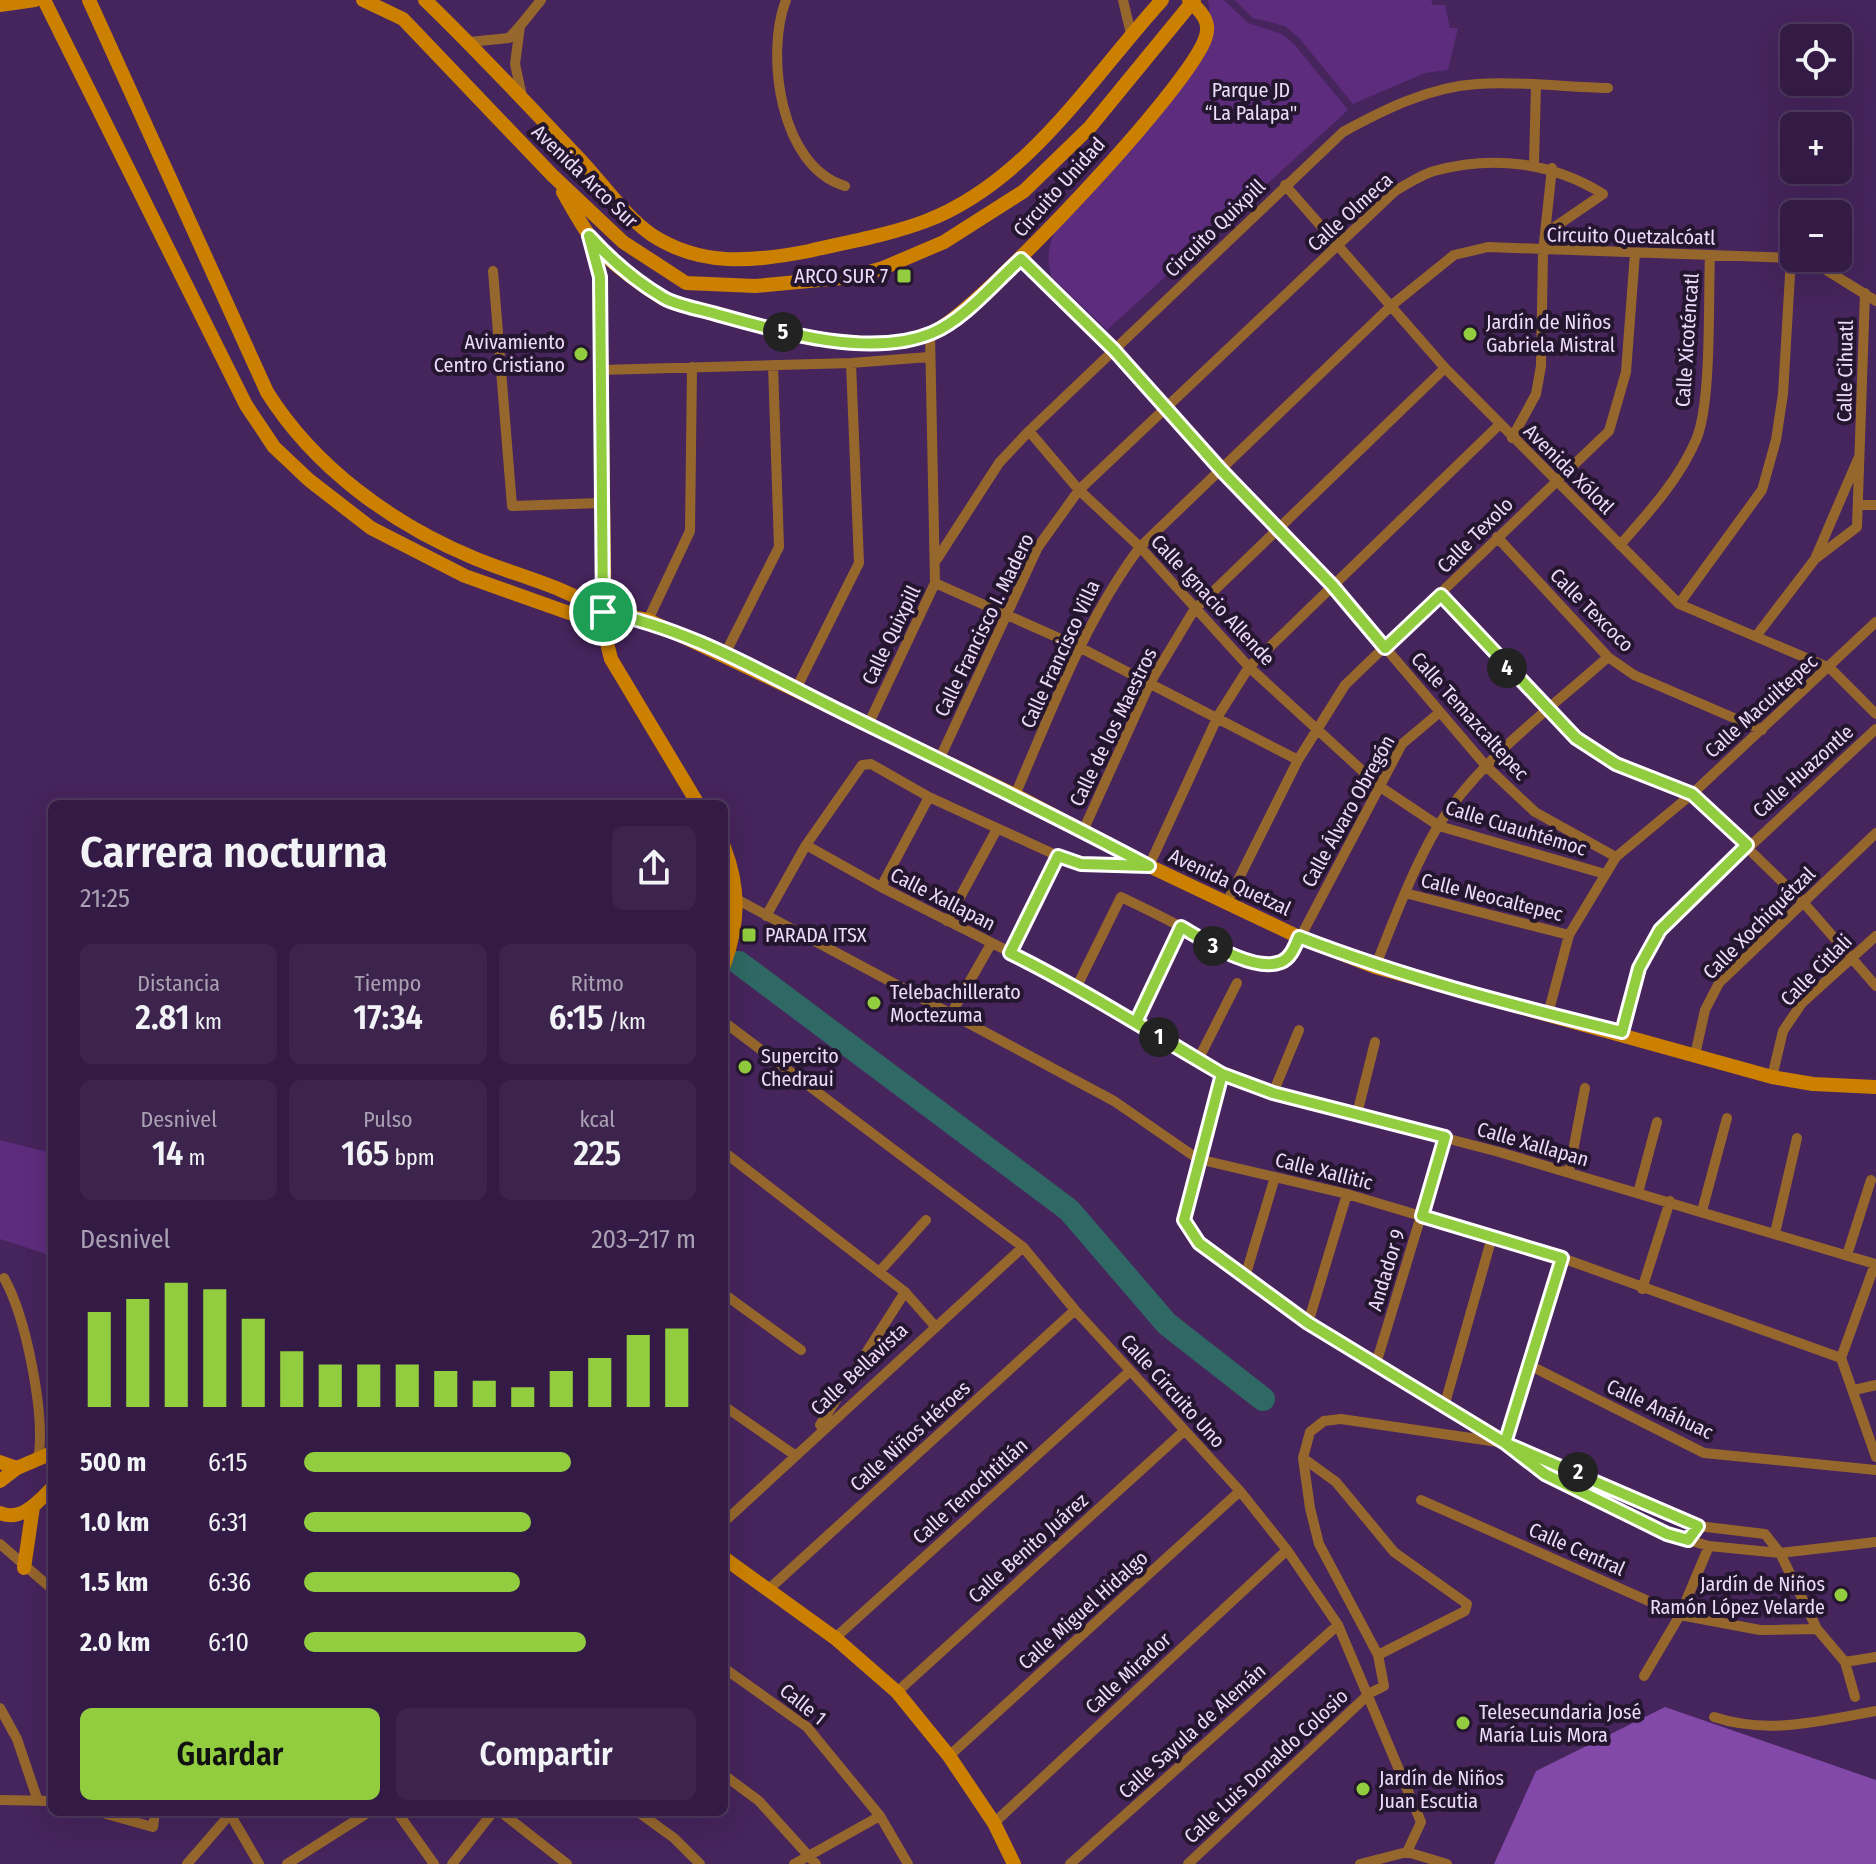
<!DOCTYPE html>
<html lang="es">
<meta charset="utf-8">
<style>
body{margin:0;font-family:"Fira Sans Condensed",sans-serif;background:#3c244c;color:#f1f3f6;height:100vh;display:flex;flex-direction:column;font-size:30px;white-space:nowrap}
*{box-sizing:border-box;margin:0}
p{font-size:26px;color:#a9a1b3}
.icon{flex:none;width:44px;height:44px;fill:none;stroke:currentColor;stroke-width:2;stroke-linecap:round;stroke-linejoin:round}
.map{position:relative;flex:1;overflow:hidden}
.side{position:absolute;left:48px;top:800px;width:680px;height:1016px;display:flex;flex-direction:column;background:#341b45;border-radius:12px;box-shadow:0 8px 32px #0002,0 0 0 2px #4e395e}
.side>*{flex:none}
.tools{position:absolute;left:1780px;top:24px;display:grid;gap:16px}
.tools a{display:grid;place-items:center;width:72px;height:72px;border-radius:12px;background:#341b45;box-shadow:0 8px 32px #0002,0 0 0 2px #4e395e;font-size:40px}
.pin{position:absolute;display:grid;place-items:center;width:68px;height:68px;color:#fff;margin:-34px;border:4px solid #fff;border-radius:50%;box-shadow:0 2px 8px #0007}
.km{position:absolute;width:40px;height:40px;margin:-20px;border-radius:50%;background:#222;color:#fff;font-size:22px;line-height:40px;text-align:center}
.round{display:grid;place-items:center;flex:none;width:84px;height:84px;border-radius:12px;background:#3c244c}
.summary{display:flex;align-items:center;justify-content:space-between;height:136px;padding:0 32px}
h1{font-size:44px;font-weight:600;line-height:60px}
.stats{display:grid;grid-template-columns:repeat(3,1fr);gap:12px;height:136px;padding:8px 32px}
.stats div{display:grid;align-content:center;border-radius:12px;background:#3c244c;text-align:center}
.stats b{font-size:34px;font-weight:600}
.stats small{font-size:22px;font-weight:400}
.stats p{font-size:22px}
.chart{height:224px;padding:16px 32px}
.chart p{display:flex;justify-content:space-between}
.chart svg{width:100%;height:144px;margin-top:8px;stroke:#91cd3f;stroke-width:6}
.button{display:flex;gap:16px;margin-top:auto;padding:16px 32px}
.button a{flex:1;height:92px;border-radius:12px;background:#91cd3f;color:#111;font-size:32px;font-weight:600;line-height:92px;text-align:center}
.button a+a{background:#3c244c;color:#f1f3f6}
ul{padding:0 32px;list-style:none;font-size:26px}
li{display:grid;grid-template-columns:128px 96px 1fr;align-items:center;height:60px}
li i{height:20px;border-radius:10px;background:#91cd3f}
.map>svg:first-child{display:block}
</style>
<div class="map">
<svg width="1876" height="1864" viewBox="0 0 1876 1864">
<rect width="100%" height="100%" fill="#46245c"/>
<path fill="#5e2c7d" d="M 1208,0 L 1224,0 L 1248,23 L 1282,34 L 1294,44 L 1348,110 L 1107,330 L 1052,277 C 1044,258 1051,239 1059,221 L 1147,122 L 1211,22 Z
M 1235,0 L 1431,0 L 1433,5 L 1445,5 L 1450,28 L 1458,28 L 1448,70 L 1425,73 L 1353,104 L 1299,38 L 1285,26 L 1253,18 Z
M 0,1140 L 52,1153 L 52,1256 L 0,1239 Z"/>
<path fill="#8249a8" d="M 1665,1707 L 1876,1780 L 1876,1864 L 1494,1864 L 1536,1771 Z"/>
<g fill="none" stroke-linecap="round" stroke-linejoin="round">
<path stroke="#2f6864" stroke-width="24" d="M 739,963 L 1069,1210 L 1167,1324 L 1263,1399"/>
<path stroke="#96672d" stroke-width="10" d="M 786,0 C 765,54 780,167 845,186
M 1123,0 L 1131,34
M 520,26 L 541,0
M 469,42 L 509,38 L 520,26 L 515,64 L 522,96
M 1534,164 L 1536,85
M 1285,185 L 1445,368 L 1679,604 L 1830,668 L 1876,714
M 1021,259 L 1114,350 L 1222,471 L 1332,585 L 1486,766 L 1535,812 L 1616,857
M 493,271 L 512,506 L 601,503
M 601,370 L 851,363 L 929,357
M 1029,431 L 1079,490 L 1140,547 L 1249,667 L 1379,786 L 1439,826 L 1605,874
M 1512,438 L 1536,394 L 1541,366 L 1543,252 L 1552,168
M 1860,505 L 1876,505
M 1497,537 L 1608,657 L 1634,675 L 1762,730
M 1620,545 C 1649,512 1678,481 1696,440 C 1712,403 1708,300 1710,255
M 937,559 L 999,463 L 1029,431 L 1343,132 C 1383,110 1429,87 1477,84 C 1520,81 1565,87 1608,88
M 1815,559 L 1857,527 L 1865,293
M 935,583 L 1079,647 L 1298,760
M 1441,595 L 1576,738 L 1616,764 L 1692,794 L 1803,902 L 1876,986
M 1679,604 L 1762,490 L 1776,440 L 1783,394 L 1791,258
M 648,620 L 690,531 L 692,367
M 1757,635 L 1815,559 L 1858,459
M 725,654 L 779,547 L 773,365
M 796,689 L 859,563 L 851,363
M 868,725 L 935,583 L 930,334
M 939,760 L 1038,547 L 1079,490 L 1395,191 C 1407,184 1421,175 1434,171 C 1493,155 1552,162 1603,194 L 1546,233
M 1015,795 C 1052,710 1084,622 1140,547 L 1392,305 L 1454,255 L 1488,247 L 1791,258 L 1818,265 L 1876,301
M 1083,831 L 1150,683 L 1194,610 L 1445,368
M 806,845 L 881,887 L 1077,986 L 1222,1074 L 1273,1093 L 1499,1152 L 1875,1264 L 1841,1358
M 881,887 L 929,797
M 1405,893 L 1569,935
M 738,900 L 1114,1101 L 1198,1159 L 1347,1194 L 1562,1258 L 1841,1358 L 1876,1457
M 1227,902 L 1298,760 L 1345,685 L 1609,431 L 1626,372 L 1635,253
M 766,916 L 806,845 L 862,765 L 871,764 L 929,797 L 1058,856 L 1081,864 L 1149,866 L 1218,716 L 1249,667 L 1500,424
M 947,921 L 997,829
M 1010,953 L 1058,856
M 1375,967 C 1394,920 1412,870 1438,826 C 1480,759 1550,709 1608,657
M 1077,986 L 1121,897 C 1142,907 1163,917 1183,928 C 1214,945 1259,980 1292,953 L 1402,744 L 1440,712
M 951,1014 L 991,944
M 1548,1014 L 1569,935 L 1616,857 L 1692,794 L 1876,622
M 724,1022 L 1023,1247 L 1075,1310 L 1240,1491 L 1287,1550 L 1338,1625 L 1421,1822 L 1407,1852 L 1360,1864
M 1136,1022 L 1181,927
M 1622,1032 L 1639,968 L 1660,930 L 1876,729
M 1695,1055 L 1705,1010 L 1719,983 L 1876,833
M 1198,1060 L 1237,983
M 1222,1074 L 1184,1220 L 1199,1243 L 1308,1323 L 1499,1439
M 1772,1077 L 1783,1031 L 1802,1003 L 1876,936
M 1273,1093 L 1299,1030
M 1357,1114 L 1375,1042
M 724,1152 L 905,1292 L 934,1325
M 1569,1172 L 1585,1088
M 1638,1193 L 1657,1122
M 1702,1211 L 1727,1118
M 1775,1233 L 1797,1138
M 1847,1255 L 1871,1180
M 879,1272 L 926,1220
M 1245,1277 L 1275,1177
M 4,1278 C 26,1317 46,1416 38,1460
M 1642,1289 L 1670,1201
M 724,1294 L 801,1350
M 1308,1323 L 1347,1194
M 1531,1366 L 1704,1453 L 1876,1470
M 1375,1367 L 1445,1137
M 1854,1390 L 1876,1385
M 724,1406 L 796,1456
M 1444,1407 L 1492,1237
M 820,1425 L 905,1292
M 1505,1443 L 1562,1258
M 1513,1446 L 1698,1526 L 1765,1534 L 1780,1553 L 1876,1542
M 1303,1458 L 1336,1482 L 1394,1552 L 1467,1604 L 1465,1611 L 1378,1655
M 1421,1500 L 1680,1615 L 1760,1630 L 1817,1629
M 724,1522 L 1023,1247
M 0,1544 L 52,1589
M 769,1589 L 1075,1310
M 835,1638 L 1130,1371
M 1845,1662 L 1855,1697
M 724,1668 L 807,1727 L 880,1816 L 908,1864
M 1644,1676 L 1680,1615 L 1709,1546
M 897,1692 L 1184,1431
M 0,1708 L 17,1739 L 37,1798
M 1714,1717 C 1768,1735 1821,1721 1876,1711
M 949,1756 L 1240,1491
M 724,1775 L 759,1801 L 816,1864
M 0,1800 L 52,1801
M 99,1812 L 153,1827 L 155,1812
M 397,1812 L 434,1864
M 501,1812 L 567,1864
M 638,1812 L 674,1838 L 700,1864
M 230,1814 L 259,1864
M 994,1823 L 1287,1550
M 1407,1852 L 1447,1864
M 187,1864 L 232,1812
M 287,1864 L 369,1812
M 452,1864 L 493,1812
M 794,1864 L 880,1816
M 1070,1864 L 1338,1625
M 1188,1864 L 1370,1693 L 1384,1686 L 1378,1655 L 1319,1544 L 1310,1508 L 1303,1458 L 1310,1432 L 1324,1421 L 1341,1419 L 1505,1443 L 1545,1474 L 1667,1534 L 1709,1546 L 1780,1553 L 1817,1629 L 1845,1662 L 1876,1657"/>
<path stroke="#cb8001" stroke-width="14" d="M 44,0 L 246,405 L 274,447 L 309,480 L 371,528 L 465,576 L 572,614 L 603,612 L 648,620 L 1015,795 L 1149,866 L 1299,937 L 1375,967 L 1772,1077 L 1813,1084 L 1876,1087
M 89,0 L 267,392 C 314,467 392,524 474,558 C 517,576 564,586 603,612
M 363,0 L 403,19 L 552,175 L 623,242 L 686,283 L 755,286 L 852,277 L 883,268 L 944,242 L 1024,191 L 1090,127 L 1194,0
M 425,0 C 480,53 532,109 585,165 C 605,187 627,218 652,235 C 701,267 753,262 809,251 C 847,242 889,235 926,221 C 1028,182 1091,78 1162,0
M 0,5 L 35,0
M 563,192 C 578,218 593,247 616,265 C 631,277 649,291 666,300 C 682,307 702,310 719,314 C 776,331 875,359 933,332 C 979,311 1194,83 1206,36 C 1211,20 1199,10 1189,0
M 590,240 L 600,277 L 605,635 L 611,659 L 698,804
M 724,847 C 740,888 739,923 724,965
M 0,1462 L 17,1468
M 0,1481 L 17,1468 L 52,1453
M 0,1513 C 21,1522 38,1502 52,1488
M 724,1558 L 835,1638 L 897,1692 L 949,1756 L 994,1823 L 1014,1864
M 24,1568 L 33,1507"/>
</g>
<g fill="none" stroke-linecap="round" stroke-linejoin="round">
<g stroke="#fff" stroke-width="16">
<path id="route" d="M 603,612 C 689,628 766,675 844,713 C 946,763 1048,812 1149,866 L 1081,864 L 1058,856 L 1010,953 C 1083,989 1151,1033 1222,1074 L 1184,1220 L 1199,1243 L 1308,1323 L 1505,1443 L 1545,1474 L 1667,1534 L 1688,1540 L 1698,1526 L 1505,1443 L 1562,1258 L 1422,1216 L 1445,1137 L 1273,1093 L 1222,1074 L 1136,1022 L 1181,927 C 1204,940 1253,973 1281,962 C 1291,958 1295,946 1299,937 C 1405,978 1512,1005 1622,1032 L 1639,968 L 1660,930 L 1747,845 L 1692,794 L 1616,764 L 1576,738 L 1441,595 L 1385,648 L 1332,585 L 1222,471 L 1114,350 L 1021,259 C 994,283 965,319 932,333 C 870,359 777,331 716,314 C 700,309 678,306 664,298 C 635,281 611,260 589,236 L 600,277 L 603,612"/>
</g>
<use href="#route" stroke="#91cd3f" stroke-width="10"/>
</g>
<g fill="#91cd3f" stroke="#25162f" stroke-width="3">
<rect x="896" y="268" width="16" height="16" rx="4"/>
<circle cx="1470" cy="334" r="8"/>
<circle cx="581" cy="354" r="8"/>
<rect x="741" y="927" width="16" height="16" rx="4"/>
<circle cx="874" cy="1003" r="8"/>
<circle cx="745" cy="1067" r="8"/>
<circle cx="1841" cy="1595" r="8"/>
<circle cx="1463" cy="1723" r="8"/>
<circle cx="1363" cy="1789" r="8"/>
</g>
<g text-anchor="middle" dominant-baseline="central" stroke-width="8" stroke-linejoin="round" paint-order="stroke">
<g font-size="20" fill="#eaddf6" stroke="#25162f">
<text x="1251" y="90">Parque JD<tspan x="1251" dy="23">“La Palapa"</tspan></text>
</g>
<g font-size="20" fill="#eddbfd" stroke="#25162f">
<text transform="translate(585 176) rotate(44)">Avenida Arco Sur</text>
<text transform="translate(1059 187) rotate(-48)">Circuito Unidad</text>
<text transform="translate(1350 212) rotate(-42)">Calle Olmeca</text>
<text transform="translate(1215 228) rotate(-44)">Circuito Quixpill</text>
<text transform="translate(1631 236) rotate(1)">Circuito Quetzalcóatl</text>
<text transform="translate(1687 340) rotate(-86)">Calle Xicoténcatl</text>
<text transform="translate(1845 371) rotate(-89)">Calle Cihuatl</text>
<text transform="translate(1569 469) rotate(45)">Avenida Xólotl</text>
<text transform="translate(1475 535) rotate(-45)">Calle Texolo</text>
<text transform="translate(1213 600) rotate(47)">Calle Ignacio Allende</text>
<text transform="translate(1592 610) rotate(45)">Calle Texcoco</text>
<text transform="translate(984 625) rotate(-64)">Calle Francisco I. Madero</text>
<text transform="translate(891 635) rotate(-64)">Calle Quixpill</text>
<text transform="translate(1060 654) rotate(-65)">Calle Francisco Villa</text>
<text transform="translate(1761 706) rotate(-42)">Calle Macuiltepec</text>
<text transform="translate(1470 716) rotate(48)">Calle Temazcaltepec</text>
<text transform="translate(1113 727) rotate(-64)">Calle de los Maestros</text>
<text transform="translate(1803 771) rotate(-42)">Calle Huazontle</text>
<text transform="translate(1348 811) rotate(-61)">Calle Álvaro Obregón</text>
<text transform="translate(1516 828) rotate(17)">Calle Cuauhtémoc</text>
<text transform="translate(1230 882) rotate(25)">Avenida Quetzal</text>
<text transform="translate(1492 897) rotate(14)">Calle Neocaltepec</text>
<text transform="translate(943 899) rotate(27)">Calle Xallapan</text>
<text transform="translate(1759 923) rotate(-45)">Calle Xochiquétzal</text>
<text transform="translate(1816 970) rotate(-45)">Calle Citlali</text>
<text transform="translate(1533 1144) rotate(16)">Calle Xallapan</text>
<text transform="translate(1324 1171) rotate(14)">Calle Xallitic</text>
<text transform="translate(1386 1270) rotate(-73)">Andador 9</text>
<text transform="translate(859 1369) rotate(-43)">Calle Bellavista</text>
<text transform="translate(1173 1391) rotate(48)">Calle Circuito Uno</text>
<text transform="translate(1660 1409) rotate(25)">Calle Anáhuac</text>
<text transform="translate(910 1436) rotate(-42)">Calle Niños Héroes</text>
<text transform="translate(970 1491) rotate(-42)">Calle Tenochtitlán</text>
<text transform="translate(1028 1548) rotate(-42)">Calle Benito Juárez</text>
<text transform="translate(1577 1549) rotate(24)">Calle Central</text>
<text transform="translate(1083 1610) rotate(-42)">Calle Miguel Hidalgo</text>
<text transform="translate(1128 1673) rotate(-43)">Calle Mirador</text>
<text transform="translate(803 1704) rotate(39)">Calle 1</text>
<text transform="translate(1192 1731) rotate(-42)">Calle Sayula de Alemán</text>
<text transform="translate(1266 1766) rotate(-43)">Calle Luis Donaldo Colosio</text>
</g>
<g font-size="20" fill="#eddbfd" stroke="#25162f" text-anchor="start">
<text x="888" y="276" text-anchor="end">ARCO SUR 7</text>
<text x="1486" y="322">Jardín de Niños<tspan x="1486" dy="23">Gabriela Mistral</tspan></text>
<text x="565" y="342" text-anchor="end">Avivamiento<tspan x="565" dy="23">Centro Cristiano</tspan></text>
<text x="765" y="935">PARADA ITSX</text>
<text x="890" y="992">Telebachillerato<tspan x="890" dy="23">Moctezuma</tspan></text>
<text x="761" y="1056">Supercito<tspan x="761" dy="23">Chedraui</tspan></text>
<text x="1825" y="1584" text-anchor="end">Jardín de Niños<tspan x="1825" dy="23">Ramón López Velarde</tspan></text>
<text x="1479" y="1712">Telesecundaria José<tspan x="1479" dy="23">María Luis Mora</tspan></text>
<text x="1379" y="1778">Jardín de Niños<tspan x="1379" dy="23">Juan Escutia</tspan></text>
</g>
</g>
</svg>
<div class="tools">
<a><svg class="icon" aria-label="locate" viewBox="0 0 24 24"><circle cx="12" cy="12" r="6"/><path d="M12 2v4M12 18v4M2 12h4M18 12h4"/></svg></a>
<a>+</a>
<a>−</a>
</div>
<div class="pin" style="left:603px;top:612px;background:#1e9e55"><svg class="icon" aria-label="arrive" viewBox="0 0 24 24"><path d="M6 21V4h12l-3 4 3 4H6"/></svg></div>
<b class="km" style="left:1159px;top:1037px">1</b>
<b class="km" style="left:1578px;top:1472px">2</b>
<b class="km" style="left:1213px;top:946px">3</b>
<b class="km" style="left:1507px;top:668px">4</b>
<b class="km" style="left:783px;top:332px">5</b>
<section class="side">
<div class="summary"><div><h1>Carrera nocturna</h1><p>21:25</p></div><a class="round"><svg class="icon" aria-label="share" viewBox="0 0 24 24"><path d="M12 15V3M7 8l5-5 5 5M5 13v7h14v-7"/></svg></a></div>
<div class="stats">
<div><p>Distancia</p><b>2.81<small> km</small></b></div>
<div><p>Tiempo</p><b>17:34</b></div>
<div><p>Ritmo</p><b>6:15<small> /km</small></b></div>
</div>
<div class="stats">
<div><p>Desnivel</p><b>14<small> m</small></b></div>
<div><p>Pulso</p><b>165<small> bpm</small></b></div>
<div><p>kcal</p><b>225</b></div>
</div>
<div class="chart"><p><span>Desnivel</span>203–217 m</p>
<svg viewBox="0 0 160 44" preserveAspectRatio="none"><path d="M5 44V15M15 44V11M25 44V6M35 44V8M45 44V17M55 44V27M65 44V31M75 44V31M85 44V31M95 44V33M105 44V36M115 44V38M125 44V33M135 44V29M145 44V22M155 44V20"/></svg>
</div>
<ul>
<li><b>500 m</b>6:15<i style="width:68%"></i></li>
<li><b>1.0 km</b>6:31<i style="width:58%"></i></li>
<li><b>1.5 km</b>6:36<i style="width:55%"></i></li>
<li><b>2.0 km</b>6:10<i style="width:72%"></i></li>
</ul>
<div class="button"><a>Guardar</a><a>Compartir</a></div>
</section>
</div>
